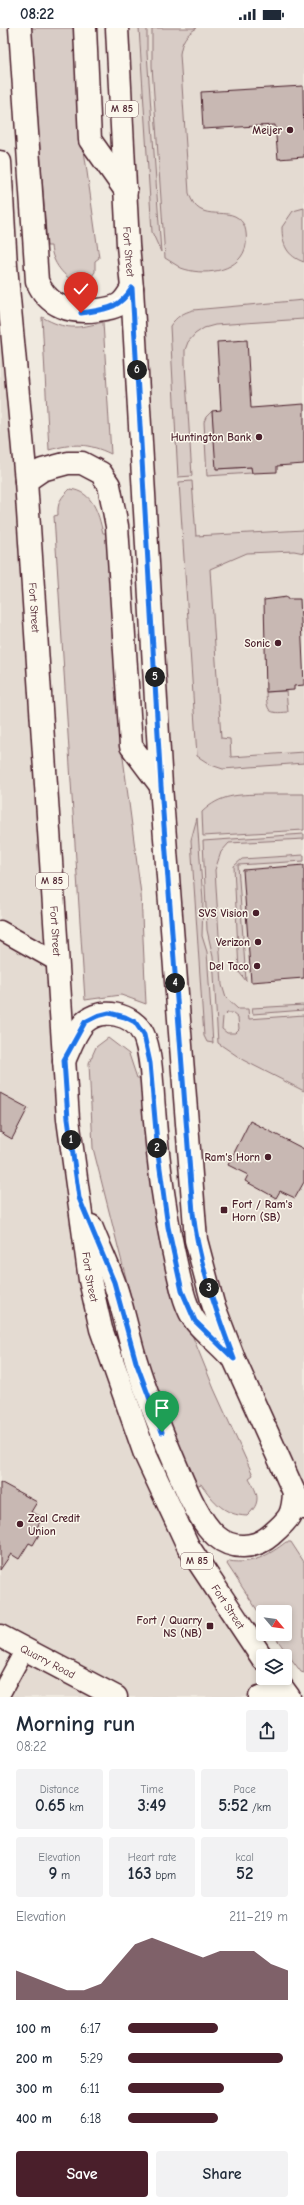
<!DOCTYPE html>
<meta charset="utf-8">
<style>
body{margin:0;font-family:"Comic Neue",sans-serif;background:#f2f2f3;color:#1f2937;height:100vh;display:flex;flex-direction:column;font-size:15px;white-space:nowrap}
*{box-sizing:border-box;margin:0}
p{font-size:13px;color:#747a83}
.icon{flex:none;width:22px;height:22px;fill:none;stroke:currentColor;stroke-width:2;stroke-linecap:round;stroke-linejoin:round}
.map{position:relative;height:1669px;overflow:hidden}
.drawer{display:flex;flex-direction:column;background:#fff;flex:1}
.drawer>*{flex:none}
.needle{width:26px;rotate:119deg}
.fabs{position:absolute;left:256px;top:1577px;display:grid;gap:8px}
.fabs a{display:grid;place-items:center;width:36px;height:36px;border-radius:4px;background:#fff;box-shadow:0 2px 6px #0003;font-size:20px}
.pin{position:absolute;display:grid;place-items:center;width:34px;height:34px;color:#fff;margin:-41px -17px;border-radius:50% 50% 50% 0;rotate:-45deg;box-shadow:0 0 4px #0007}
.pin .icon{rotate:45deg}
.km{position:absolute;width:20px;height:20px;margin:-10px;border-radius:50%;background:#222;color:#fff;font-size:11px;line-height:20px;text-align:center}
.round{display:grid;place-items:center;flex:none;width:42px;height:42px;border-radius:4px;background:#f2f2f3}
.headline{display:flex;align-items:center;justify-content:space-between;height:68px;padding:0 16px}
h1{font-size:22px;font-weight:700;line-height:30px}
.metrics{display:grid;grid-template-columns:repeat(3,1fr);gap:6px;height:68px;padding:4px 16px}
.metrics div{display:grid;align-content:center;border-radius:4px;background:#f2f2f3;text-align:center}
.metrics b{font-size:17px;font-weight:700}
.metrics small{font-size:11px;font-weight:400}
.metrics p{font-size:11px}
.chart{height:112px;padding:8px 16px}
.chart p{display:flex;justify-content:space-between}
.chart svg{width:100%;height:72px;margin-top:4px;fill:#4a1f2b;opacity:.7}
.primary-button{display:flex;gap:8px;margin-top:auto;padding:8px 16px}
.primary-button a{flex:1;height:46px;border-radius:4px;background:#4a1f2b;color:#fff;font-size:16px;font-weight:700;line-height:46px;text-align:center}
.primary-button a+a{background:#f2f2f3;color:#1f2937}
ul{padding:0 16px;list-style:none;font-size:13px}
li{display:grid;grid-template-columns:64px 48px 1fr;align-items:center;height:30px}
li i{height:10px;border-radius:5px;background:#4a1f2b}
.status{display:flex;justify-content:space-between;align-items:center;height:28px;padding:0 20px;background:#fff;direction:ltr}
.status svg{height:11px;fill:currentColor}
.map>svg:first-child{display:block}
</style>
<div class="status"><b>08:22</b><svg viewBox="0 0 49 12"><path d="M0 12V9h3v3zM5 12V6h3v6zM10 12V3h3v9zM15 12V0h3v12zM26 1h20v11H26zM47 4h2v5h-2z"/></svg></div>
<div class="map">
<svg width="304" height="1669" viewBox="0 0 304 1669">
<rect width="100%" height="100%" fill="#f0eae0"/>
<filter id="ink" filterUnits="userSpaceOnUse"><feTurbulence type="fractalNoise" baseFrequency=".025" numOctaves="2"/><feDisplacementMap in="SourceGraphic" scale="8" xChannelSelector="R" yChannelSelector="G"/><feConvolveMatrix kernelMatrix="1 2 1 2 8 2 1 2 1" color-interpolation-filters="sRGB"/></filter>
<g filter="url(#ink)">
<path fill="#e4dbd2" d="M 117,0 L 304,0 L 304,1480 L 196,1212 Z
M 0,134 L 90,1252 L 145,1426 L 263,1631 L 263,1650 L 275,1650 L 260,1669 L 0,1669 L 25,1621 L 0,1608 Z"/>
<path fill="#d8ccc6" stroke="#917678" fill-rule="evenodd" d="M 31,0 L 75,0 L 83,115 L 99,230 L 95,233 L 95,244 L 88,253 L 79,257 C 64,249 52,235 51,218 L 47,218 Z
M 139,0 L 147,0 L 147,25 L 161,224 L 152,204 Z
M 152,0 L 197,0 C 185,7 182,13 180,26 L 189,165 C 199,200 231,173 244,197 C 247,204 247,215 245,221 C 237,245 202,248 181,240 C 176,237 170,233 165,230 L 152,38 Z
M 304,180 L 304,234 C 287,228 282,217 282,199 L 293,183 Z
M 304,272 L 304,291 L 215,297 L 204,300 L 195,306 L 188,314 L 185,322 L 185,336 L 192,448 L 178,449 L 170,298 C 177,288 183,285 193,282 Z
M 42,289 C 65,302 78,301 103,294 L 111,426 C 88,415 74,415 49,422 Z
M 212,383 L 217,441 L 251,439 L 252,445 L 207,448 L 204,394 L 206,389 Z
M 192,453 L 196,508 L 304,502 L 304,525 L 294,523 L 247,525 L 210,541 L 221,710 L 230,711 L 231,729 L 304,724 L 304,735 L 223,741 L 211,737 L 197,728 L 179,454 Z
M 70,461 C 93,464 98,484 103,505 L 107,505 L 122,722 L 141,866 L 146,976 L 121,967 L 85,972 L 54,488 L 58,487 C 57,475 61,469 70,461 Z
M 286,663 L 288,684 C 268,686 267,684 266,664 Z
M 262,766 L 304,766 L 304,802 L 203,808 L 202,784 C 221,766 237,767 262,766 Z
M 197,790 L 203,872 L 202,908 L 207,924 L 213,1015 L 207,1014 L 204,1008 L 191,812 Z
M 304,806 L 304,811 L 229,815 L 221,824 L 215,842 L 222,957 L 226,970 L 238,981 L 248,981 L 249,991 L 304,987 L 304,1063 L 243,1032 L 218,1015 L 213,929 L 207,902 L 203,813 ZM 227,985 L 232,985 L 238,990 L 239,1001 L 235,1005 L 227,1005 L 222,1001 L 223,989 Z
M 304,827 L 304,833 L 238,837 L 246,953 L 239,944 L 234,838 L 242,831 Z
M 304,977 L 304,982 L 253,986 L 252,980 Z
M 108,1010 L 129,1026 L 137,1050 L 142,1050 L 171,1255 L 214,1361 L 253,1447 L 249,1450 C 258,1466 262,1474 247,1488 C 224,1487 214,1474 201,1456 L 196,1458 L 149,1341 L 93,1120 L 89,1035 L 96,1019 Z
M 286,1514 L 291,1514 L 304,1534 L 304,1645 L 301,1644 L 273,1606 L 285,1606 L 285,1584 L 263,1584 L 263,1591 L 227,1536 L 229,1533 C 252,1537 269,1527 286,1514 Z"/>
<path fill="#c8b8b3" stroke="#4a1f2b" d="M 303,58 L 304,129 L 278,131 L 275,97 L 203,101 L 201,64 Z
M 247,312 L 251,380 L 304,376 L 304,436 L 277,438 L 277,444 L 252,445 L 251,439 L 216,441 L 212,383 L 221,382 L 217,314 Z
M 287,569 L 287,571 L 300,571 L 304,657 L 294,658 L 294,662 L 266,664 L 264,572 Z
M 304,837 L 304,950 L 251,954 L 243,842 Z
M 0,1065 L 28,1080 L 12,1111 L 0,1104 Z
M 250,1093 L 304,1121 L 304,1154 L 295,1170 L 280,1163 L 276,1170 L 245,1153 L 248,1147 L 228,1137 Z
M 0,1454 L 37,1474 L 31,1484 L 42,1489 L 36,1502 L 40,1505 L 33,1517 L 29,1515 L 19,1531 L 11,1526 L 0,1542 Z"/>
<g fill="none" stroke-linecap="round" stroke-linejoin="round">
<g stroke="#4a1f2b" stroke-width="21">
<path id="street" d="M 0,902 L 57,934
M 0,1667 L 25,1621"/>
</g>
<g stroke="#4a1f2b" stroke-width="25">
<g id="secondary">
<path id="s1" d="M 0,1608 L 116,1669"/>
<path d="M 260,1669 L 284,1663"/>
</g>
</g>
<g stroke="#4a1f2b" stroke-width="25">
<g id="primary">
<path d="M 20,0 L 37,253 C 48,279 71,286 98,282 C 106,281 115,280 121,275 C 126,271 129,265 132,260"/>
<path d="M 85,0 L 90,112 L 126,163"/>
<path id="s2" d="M 117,0 L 128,217 L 132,260 L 161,758 L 196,1212 L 213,1276 L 234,1331 L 294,1464 L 304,1480"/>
<path id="s3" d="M 0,134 L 6,238 L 26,453 L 68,1091 L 90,1252 L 101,1301 L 145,1426 L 188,1518 L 263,1631"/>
<path d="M 26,453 L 42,442 L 68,435 L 82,435 L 101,445 L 109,457 L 117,498 L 131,718 L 161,758"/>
<path d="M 64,1033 C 70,1020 75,1005 84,995 C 101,978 133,986 143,1006 C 152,1024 152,1061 154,1081 C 158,1135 165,1187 177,1240 C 181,1257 185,1280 196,1294 C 205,1305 218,1315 228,1326"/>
<path d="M 91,1198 C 98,1216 107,1235 114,1254 C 123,1279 128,1307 136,1333 C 147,1369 162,1405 177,1440 C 186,1461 199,1493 216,1508 C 232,1522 255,1521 271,1507 C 289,1491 293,1488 294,1464"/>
<path d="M 275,1650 L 289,1669"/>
</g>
</g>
<use href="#street" stroke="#fbf7ec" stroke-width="18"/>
<use href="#secondary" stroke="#fbf7ec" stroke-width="22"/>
<use href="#primary" stroke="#fbf7ec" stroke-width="22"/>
</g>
</g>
<g fill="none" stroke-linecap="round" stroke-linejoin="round" filter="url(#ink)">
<g stroke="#fff" stroke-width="8">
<path id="route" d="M 81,285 C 106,281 118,282 132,260 L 161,758 L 193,1185 C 199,1236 216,1283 234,1331 L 195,1293 L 182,1263 L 168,1199 L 158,1126 L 150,1035 L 144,1007 L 135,994 L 125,989 L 109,985 L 97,988 L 85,994 L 64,1032 L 68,1091 L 79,1170 L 114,1254 L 136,1334 L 162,1404"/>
</g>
<use href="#route" stroke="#1a73e8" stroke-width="5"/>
</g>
<g fill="#4a1f2b" stroke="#fbf7ec" stroke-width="1.5">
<circle cx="290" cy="102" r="4"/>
<circle cx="259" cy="409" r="4"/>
<circle cx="278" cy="615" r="4"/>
<circle cx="256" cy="885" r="4"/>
<circle cx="258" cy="914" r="4"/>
<circle cx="257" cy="938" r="4"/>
<circle cx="268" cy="1129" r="4"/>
<rect x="220" y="1178" width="8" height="8" rx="2"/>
<circle cx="20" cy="1496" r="4"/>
<rect x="206" y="1594" width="8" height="8" rx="2"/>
</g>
<g text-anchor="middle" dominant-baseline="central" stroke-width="3" stroke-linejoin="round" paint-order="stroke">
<g fill="#fbf7ec" stroke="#7f6065" stroke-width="1">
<rect x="106" y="73" width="32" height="16" rx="3"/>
<rect x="36" y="845" width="32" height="16" rx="3"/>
<rect x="181" y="1525" width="32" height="16" rx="3"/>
</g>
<g font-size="10" font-weight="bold" fill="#4a1f2b">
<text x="122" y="81">M 85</text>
<text x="52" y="853">M 85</text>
<text x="197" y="1533">M 85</text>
</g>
<g font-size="11" font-weight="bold" fill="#4a1f2b" stroke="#fbf7ec" text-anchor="end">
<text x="282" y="102">Meijer</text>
<text x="251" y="409">Huntington Bank</text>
<text x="270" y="615">Sonic</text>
<text x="248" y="885">SVS Vision</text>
<text x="250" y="914">Verizon</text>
<text x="249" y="938">Del Taco</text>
<text x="260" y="1129">Ram's Horn</text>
<text x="232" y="1176" text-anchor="start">Fort / Ram's<tspan x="232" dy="13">Horn (SB)</tspan></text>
<text x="28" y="1490" text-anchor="start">Zeal Credit<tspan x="28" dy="13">Union</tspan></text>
<text x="202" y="1592">Fort / Quarry<tspan x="202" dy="13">NS (NB)</tspan></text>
</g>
<g font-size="11" fill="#4a1f2b" stroke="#fbf7ec">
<text stroke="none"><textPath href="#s2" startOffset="224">Fort Street</textPath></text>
<text stroke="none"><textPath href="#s3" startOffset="447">Fort Street</textPath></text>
<text stroke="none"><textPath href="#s3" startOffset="771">Fort Street</textPath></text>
<text stroke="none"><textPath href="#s3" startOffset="1119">Fort Street</textPath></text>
<text stroke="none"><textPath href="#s3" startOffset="1479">Fort Street</textPath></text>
<text stroke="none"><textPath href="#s1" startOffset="54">Quarry Road</textPath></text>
</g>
</g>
</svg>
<div class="fabs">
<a><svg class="needle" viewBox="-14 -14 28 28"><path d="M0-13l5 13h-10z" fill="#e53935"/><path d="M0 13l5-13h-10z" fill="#747a83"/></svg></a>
<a><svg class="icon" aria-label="layers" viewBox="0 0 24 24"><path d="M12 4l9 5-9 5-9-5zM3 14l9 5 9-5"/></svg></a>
</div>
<div class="pin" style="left:162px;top:1404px;background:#1e9e55"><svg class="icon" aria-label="arrive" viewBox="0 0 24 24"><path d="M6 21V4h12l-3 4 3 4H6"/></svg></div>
<div class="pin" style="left:81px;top:285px;background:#d93025"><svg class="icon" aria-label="check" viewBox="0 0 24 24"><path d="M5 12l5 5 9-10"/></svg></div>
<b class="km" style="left:71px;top:1112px">1</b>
<b class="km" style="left:157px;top:1120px">2</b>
<b class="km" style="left:209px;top:1260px">3</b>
<b class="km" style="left:175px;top:955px">4</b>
<b class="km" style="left:155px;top:649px">5</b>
<b class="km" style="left:137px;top:342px">6</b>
</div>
<section class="drawer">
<div class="headline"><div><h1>Morning run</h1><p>08:22</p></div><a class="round"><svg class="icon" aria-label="share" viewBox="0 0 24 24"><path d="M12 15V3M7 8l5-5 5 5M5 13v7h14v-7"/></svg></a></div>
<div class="metrics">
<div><p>Distance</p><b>0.65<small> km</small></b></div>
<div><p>Time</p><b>3:49</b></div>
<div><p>Pace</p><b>5:52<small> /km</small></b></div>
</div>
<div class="metrics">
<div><p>Elevation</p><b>9<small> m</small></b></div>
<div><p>Heart rate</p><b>163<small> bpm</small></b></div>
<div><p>kcal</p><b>52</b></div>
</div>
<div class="chart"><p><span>Elevation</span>211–219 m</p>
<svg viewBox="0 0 160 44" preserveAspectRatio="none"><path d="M0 44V26L10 30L20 34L30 38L40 38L50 34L60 22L70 10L80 6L90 10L100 14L110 18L120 14L130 14L140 14L150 22L160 26V44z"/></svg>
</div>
<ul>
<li><b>100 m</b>6:17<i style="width:56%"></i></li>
<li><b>200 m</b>5:29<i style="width:97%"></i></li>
<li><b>300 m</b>6:11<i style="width:60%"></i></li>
<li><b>400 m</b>6:18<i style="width:56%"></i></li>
</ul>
<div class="primary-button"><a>Save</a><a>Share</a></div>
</section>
